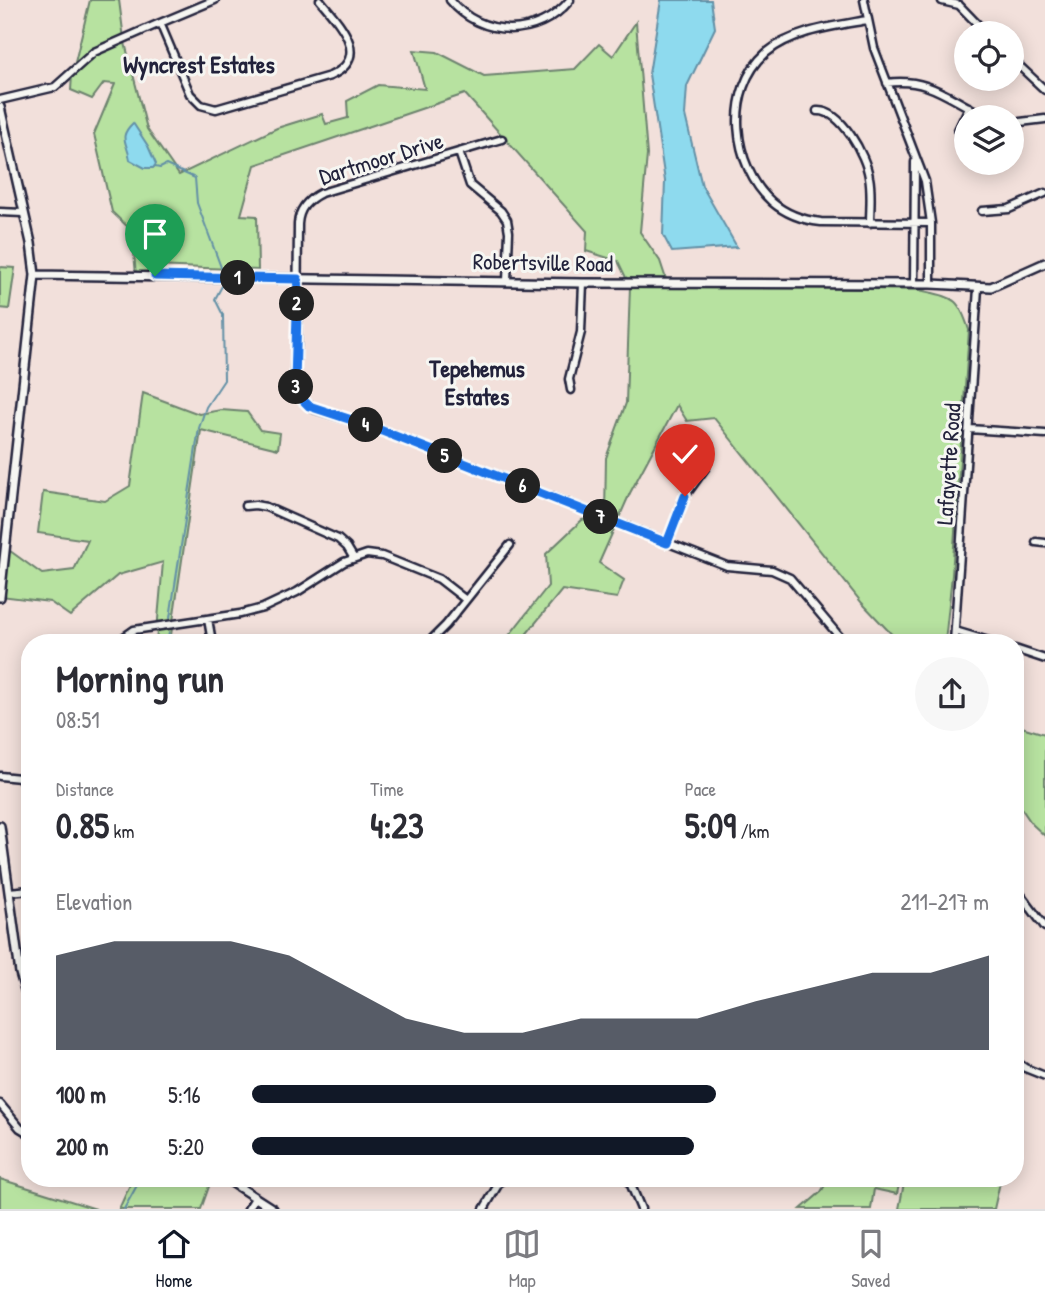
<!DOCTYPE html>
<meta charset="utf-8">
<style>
body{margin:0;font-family:"Patrick Hand",sans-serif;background:#f7f7f7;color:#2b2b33;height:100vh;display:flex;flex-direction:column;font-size:26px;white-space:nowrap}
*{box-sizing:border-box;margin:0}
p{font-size:23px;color:#7c7c81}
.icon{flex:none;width:38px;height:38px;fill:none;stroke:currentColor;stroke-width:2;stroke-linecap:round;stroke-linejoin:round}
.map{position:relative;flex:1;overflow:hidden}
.drawer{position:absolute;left:21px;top:634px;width:1003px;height:553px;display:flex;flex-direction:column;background:#fff;border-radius:28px;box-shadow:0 4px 18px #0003}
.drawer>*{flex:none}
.fabs{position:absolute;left:954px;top:21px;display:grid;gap:14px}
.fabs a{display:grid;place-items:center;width:70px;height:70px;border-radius:50%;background:#fff;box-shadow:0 4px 18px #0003;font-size:35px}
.pin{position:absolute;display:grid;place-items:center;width:60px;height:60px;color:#fff;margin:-72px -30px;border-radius:50% 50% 50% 0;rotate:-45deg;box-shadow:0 0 7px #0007}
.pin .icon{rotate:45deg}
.km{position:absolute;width:35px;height:35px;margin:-18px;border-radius:50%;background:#222;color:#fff;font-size:19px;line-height:35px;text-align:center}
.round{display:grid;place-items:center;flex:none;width:74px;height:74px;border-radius:37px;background:#f7f7f7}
.headline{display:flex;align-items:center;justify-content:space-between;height:119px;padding:0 35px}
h1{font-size:38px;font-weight:700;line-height:52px}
.stats{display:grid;grid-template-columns:repeat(3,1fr);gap:10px;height:119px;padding:7px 35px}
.stats div{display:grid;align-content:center}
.stats b{font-size:35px;font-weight:700}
.stats small{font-size:19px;font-weight:400}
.stats p{font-size:19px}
.chart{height:196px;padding:14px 35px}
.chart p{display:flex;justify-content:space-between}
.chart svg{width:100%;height:126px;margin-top:7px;fill:#111827;opacity:.7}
ul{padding:0 35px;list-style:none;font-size:23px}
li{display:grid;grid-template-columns:112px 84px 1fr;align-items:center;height:52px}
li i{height:18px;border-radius:9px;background:#111827}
.tab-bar{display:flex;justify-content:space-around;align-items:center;height:98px;border-top:2px solid #e1e1e2;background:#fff;font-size:19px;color:#7c7c81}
.tab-bar a{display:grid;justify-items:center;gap:4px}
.tab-bar .selected{color:#111827}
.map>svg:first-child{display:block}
</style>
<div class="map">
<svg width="1045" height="1209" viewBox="0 0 1045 1209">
<rect width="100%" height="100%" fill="#f2e0db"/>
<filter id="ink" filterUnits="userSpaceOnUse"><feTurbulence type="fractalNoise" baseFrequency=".0143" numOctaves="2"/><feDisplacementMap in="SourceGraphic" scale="14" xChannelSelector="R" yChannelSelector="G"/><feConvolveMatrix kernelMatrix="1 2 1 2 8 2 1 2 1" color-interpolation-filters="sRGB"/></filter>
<g filter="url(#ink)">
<path fill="#b7e2a0" stroke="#6c826e" stroke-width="2" d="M 90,0 L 119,0 L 124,39 L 147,129 L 179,175 L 277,128 L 322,114 L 326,124 L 348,118 L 347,101 L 378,85 L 425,89 L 414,50 L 437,52 L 484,76 L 575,69 L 599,44 L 613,56 L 636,22 L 647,155 L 640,232 L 660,261 L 668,285 L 919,290 C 954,298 958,296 969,330 L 952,575 L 945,642 L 899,642 L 862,603 L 714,418 L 687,421 L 677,405 L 630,493 L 599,563 L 624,580 L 617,598 L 562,590 L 520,642 L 504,642 L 548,586 L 546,554 L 582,520 L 605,515 L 606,458 L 626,403 L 630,286 L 618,261 L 586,251 L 587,231 L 465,94 L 255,165 L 241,215 L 257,216 L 258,270 L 153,266 L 152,275 L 136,275 L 132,231 L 112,212 L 94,134 L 115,84 L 104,83 L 92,99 L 71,90 L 72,75 Z
M 0,267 L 15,268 L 9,309 L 0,308 Z
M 143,393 L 199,414 L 221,410 L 247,412 L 260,430 L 280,433 L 278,449 L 201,430 L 170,642 L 156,642 L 163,562 L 118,575 L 70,616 L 50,602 L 0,596 L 6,548 L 42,574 L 74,570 L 88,540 L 38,533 L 43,492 L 105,501 L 130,486 Z
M 1015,725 L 1045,734 L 1045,836 L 1032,824 L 1015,799 Z
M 133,1178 L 212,1178 L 201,1209 L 119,1209 Z
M 829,1178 L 895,1178 L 900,1180 L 897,1194 L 874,1189 L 871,1209 L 801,1209 L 821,1192 Z
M 905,1178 L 1001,1178 L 994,1209 L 899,1209 Z
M 0,1179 L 96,1209 L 0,1209 Z"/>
<path fill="#8edaee" stroke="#6390a6" stroke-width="2" d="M 661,0 L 711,0 L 715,28 L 687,86 L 685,115 L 702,186 L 737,247 L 672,252 L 663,235 L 665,181 L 649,74 Z
M 133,123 L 148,146 L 156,164 L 153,168 L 145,168 L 130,160 C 128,143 117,138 133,123 Z"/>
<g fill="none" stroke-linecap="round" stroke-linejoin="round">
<path stroke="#6390a6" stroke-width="2" d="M 155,167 L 160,168 L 166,165 L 195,178 L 197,203 L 222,270
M 170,618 L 199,428 L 206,407 L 224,380 L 223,315 L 215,299 L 222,286
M 167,642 L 169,632
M 124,1209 L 141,1178"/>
<g stroke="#22223b" stroke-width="11">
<path id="minor" d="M 215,0 L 160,23 L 190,94 L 201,105 L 216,109 L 330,76 C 373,57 338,22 320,0
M 450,0 C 481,38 538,39 570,0
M 864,0 L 874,48 L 925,181 L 931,223 L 931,284
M 942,1 L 959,5 L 986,33
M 867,20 C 834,26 792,31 766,53 C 724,90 732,166 772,202 C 786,214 802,220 821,222 L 931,223
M 1012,59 L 1045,90
M 887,83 C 931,77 951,101 988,117
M 0,100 L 55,87 L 94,52 L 160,23
M 817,111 C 841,109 866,156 869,177 C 872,192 870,208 870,223
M 1012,123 L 1045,119
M 502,139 L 321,193 C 307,200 299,209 298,224 L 297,345 L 294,376 L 298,392 L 304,401 L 314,409 L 367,425 L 727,566 L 772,570 L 790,578 L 844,642
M 966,140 L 959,137 L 958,130 L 969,107
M 459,152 L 470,185 L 501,211 L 507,220 L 509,232 L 507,281
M 982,211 L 1009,209 L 1045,193
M 0,212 L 23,213
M 914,284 L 915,162
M 571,390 L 569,379 L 581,332 L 583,283
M 969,429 L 1045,434
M 245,506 L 255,505 L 266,507 L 338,539 L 347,547 L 353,557
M 1036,542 L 1045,543
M 667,543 L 685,496 L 706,467
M 208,619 L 212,642
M 955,631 L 992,642
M 117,642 L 134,630 L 240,614 L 263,608 L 297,592 L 344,562 L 367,554 L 382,556 L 439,579 L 466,600
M 429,642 L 446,625 L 510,545
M 954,642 L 978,288
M 1015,649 L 1045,659
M 0,776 L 30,779
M 1015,887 L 1045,927
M 9,892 L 30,890
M 1015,1061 L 1025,1068 L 1045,1076
M 0,1104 L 20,1128 L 30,1134
M 628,1178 L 641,1209
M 248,1209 L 255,1198
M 484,1209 L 502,1178"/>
</g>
<g stroke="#22223b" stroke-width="12">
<path id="tertiary" d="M 0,107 L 31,243 L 35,275 L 0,597
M 35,275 L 583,283 L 931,284 L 991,287 L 1045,263
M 0,826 L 20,973 L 30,1006
M 225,1178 L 273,1209"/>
</g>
<use href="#minor" stroke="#f6f6f2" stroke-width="6"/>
<use href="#tertiary" stroke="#f6f6f2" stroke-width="7"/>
</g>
</g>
<g fill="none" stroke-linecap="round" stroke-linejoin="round" filter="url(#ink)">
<g stroke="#fff" stroke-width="14">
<path id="route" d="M 155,276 L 298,279 L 295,382 L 301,398 L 309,406 L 367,425 L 667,543 L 685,496"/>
</g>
<use href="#route" stroke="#1a73e8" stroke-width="9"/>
</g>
<g text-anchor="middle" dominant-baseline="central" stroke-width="6" stroke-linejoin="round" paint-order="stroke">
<g font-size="23" fill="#22223b" stroke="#f6f6f2">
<text transform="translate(381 158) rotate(-17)">Dartmoor Drive</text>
<text transform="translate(543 262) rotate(1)">Robertsville Road</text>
<text transform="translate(948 464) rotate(-86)">Lafayette Road</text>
</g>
<g font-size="24" font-weight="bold" fill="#22223b" stroke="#f6f6f2">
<text x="199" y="64">Wyncrest Estates</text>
<text x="477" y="368">Tepehemus<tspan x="477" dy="28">Estates</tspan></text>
</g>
</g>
</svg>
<div class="fabs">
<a><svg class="icon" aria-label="locate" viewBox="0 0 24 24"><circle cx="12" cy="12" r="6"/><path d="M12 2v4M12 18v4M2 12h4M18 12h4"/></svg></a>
<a><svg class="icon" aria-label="layers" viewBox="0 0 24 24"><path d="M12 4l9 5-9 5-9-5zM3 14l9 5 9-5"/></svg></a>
</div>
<div class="pin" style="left:155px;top:276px;background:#1e9e55"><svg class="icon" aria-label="arrive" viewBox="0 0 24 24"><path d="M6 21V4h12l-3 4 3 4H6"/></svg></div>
<div class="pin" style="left:685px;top:496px;background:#d93025"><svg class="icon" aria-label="check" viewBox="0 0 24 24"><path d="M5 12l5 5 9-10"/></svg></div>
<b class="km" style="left:238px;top:278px">1</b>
<b class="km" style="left:297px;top:304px">2</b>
<b class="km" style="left:296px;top:387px">3</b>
<b class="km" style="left:366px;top:425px">4</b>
<b class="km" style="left:445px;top:456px">5</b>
<b class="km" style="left:523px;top:486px">6</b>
<b class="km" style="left:601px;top:517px">7</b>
<section class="drawer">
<div class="headline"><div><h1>Morning run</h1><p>08:51</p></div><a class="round"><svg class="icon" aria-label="share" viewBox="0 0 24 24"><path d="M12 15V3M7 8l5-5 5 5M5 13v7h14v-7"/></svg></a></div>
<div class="stats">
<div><p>Distance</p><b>0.85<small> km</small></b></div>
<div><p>Time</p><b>4:23</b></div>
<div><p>Pace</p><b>5:09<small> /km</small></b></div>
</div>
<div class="chart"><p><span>Elevation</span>211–217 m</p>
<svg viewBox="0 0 160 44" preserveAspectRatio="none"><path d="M0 44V11L10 6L20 6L30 6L40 11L50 22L60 33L70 38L80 38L90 33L100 33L110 33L120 27L130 22L140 17L150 17L160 11V44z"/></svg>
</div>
<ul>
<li><b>100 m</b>5:16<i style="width:63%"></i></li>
<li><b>200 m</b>5:20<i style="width:60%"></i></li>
</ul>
</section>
</div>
<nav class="tab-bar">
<a class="selected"><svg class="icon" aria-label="home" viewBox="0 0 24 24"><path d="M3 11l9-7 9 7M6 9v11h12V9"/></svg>Home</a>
<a><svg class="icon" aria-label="map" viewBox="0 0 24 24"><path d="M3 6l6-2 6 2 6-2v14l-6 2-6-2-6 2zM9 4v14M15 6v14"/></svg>Map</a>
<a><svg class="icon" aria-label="saved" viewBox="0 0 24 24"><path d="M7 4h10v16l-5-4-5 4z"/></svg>Saved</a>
</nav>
